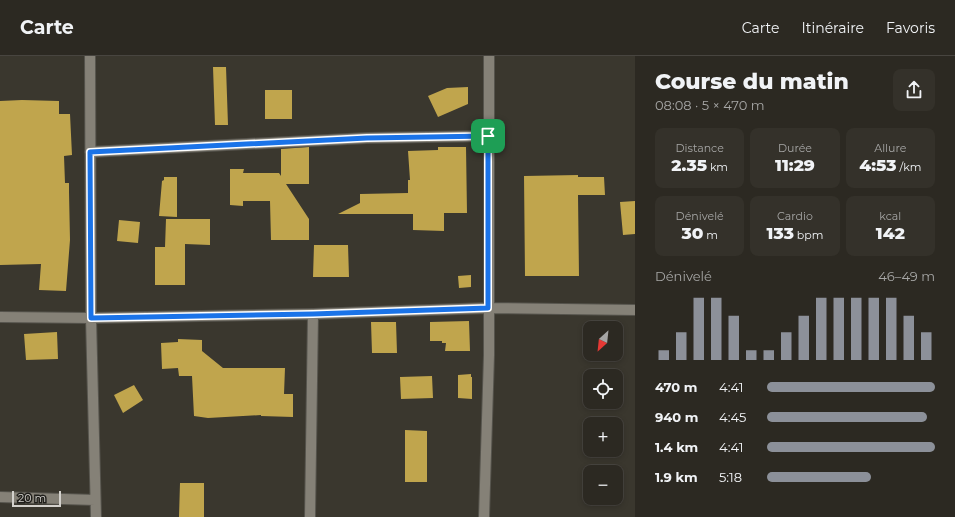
<!DOCTYPE html>
<html lang="fr">
<meta charset="utf-8">
<style>
body{margin:0;font-family:Montserrat,sans-serif;background:#34312a;color:#f1f3f6;height:100vh;display:flex;flex-direction:column;font-size:15px;white-space:nowrap}
*{box-sizing:border-box;margin:0}
p{font-size:13px;color:#a6a6a5}
.icon{flex:none;width:22px;height:22px;fill:none;stroke:currentColor;stroke-width:2;stroke-linecap:round;stroke-linejoin:round}
.map{position:relative;flex:1;overflow:hidden}
.details{display:flex;flex-direction:column;background:#2c2922;width:320px}
.details>*{flex:none}
.needle{width:26px;rotate:207deg}
.tools{position:absolute;left:583px;top:265px;display:grid;gap:8px}
.tools a{display:grid;place-items:center;width:40px;height:40px;border-radius:8px;background:#2c2922;box-shadow:0 2px 6px #0003,0 0 0 1px #484540;font-size:20px}
.scale{position:absolute;left:12px;bottom:10px;width:49px;box-sizing:border-box;padding-left:4px;border:2px solid #d3d1cc;border-top:0;font-size:11px;line-height:14px;white-space:nowrap;color:#d3d1cc;-webkit-text-stroke:3px #201f1b;paint-order:stroke}
.pin{position:absolute;display:grid;place-items:center;width:34px;height:34px;color:#fff;margin:-17px;border-radius:8px;box-shadow:0 2px 6px #0006}
.round{display:grid;place-items:center;flex:none;width:42px;height:42px;border-radius:8px;background:#34312a}
.headline{display:flex;align-items:center;justify-content:space-between;height:68px;padding:0 20px}
h1{font-size:22px;font-weight:800;line-height:30px}
.metrics{display:grid;grid-template-columns:repeat(3,1fr);gap:6px;height:68px;padding:4px 20px}
.metrics div{display:grid;align-content:center;border-radius:8px;background:#34312a;text-align:center}
.metrics b{font-size:17px;font-weight:800}
.metrics small{font-size:11px;font-weight:400}
.metrics p{font-size:11px}
.chart{height:112px;padding:8px 20px}
.chart p{display:flex;justify-content:space-between}
.chart svg{width:100%;height:72px;margin-top:4px;stroke:#8c9099;stroke-width:6}
ul{padding:0 20px;list-style:none;font-size:13px}
li{display:grid;grid-template-columns:64px 48px 1fr;align-items:center;height:30px}
li i{height:10px;border-radius:5px;background:#8c9099}
header{display:flex;align-items:center;gap:24px;box-sizing:border-box;height:56px;padding:0 20px;background:#2c2922;border-bottom:1px solid #484540}
header strong{font-size:19px}
nav{display:flex;gap:22px;margin-inline-start:auto;font-size:14px}
main{display:flex;flex:1;min-height:0}
.map>svg:first-child{display:block}
</style>
<header>
<strong>Carte</strong>
<nav><a>Carte</a><a>Itinéraire</a><a>Favoris</a></nav>
</header>
<main>
<div class="map">
<svg width="635" height="461" viewBox="0 0 635 461">
<rect width="100%" height="100%" fill="#3a372e"/>
<path fill="#c0a54d" d="M 213,11 L 226,11 L 228,69 L 215,69 Z
M 468,31 L 468,48 L 438,61 L 428,40 L 447,32 Z
M 265,34 L 292,34 L 292,63 L 265,63 Z
M 22,44 L 59,45 L 59,58 L 70,58 L 72,99 L 64,100 L 65,127 L 69,127 L 69,136 L 70,184 L 66,235 L 39,234 L 41,208 L 0,209 L 0,45 Z
M 309,91 L 309,128 L 286,128 L 309,163 L 309,184 L 271,184 L 270,145 L 243,145 L 243,150 L 230,149 L 230,113 L 244,113 L 243,117 L 279,117 L 281,120 L 281,93 Z
M 438,91 L 466,91 L 467,157 L 444,157 L 444,175 L 413,174 L 413,158 L 338,158 L 360,147 L 360,138 L 408,137 L 408,124 L 410,124 L 408,95 L 438,94 Z
M 578,119 L 578,121 L 604,121 L 605,139 L 578,139 L 579,220 L 525,220 L 524,120 Z
M 164,121 L 177,121 L 177,161 L 159,160 L 162,125 L 164,124 Z
M 635,145 L 635,178 L 623,179 L 620,146 Z
M 166,163 L 210,163 L 210,189 L 185,188 L 185,229 L 155,229 L 155,191 L 165,191 Z
M 119,164 L 140,166 L 138,187 L 117,185 Z
M 314,189 L 348,189 L 349,221 L 313,221 Z
M 471,219 L 471,231 L 459,232 L 458,220 Z
M 469,265 L 470,295 L 445,295 L 446,287 L 442,287 L 442,285 L 430,285 L 430,266 Z
M 371,266 L 396,266 L 397,297 L 372,297 Z
M 57,276 L 58,303 L 26,304 L 24,278 Z
M 178,283 L 202,284 L 202,295 L 223,312 L 285,312 L 284,338 L 293,338 L 293,361 L 261,360 L 261,359 L 208,362 L 194,360 L 192,320 L 179,320 L 178,312 L 162,313 L 161,287 L 178,286 Z
M 471,318 L 471,321 L 472,321 L 472,343 L 458,342 L 458,319 Z
M 432,320 L 433,342 L 401,343 L 400,321 Z
M 134,329 L 143,344 L 123,357 L 114,339 Z
M 405,374 L 427,375 L 427,426 L 405,426 Z
M 180,427 L 204,427 L 204,461 L 179,461 Z"/>
<g fill="none" stroke-linecap="round" stroke-linejoin="round">
<g stroke="#56544d" stroke-width="12">
<path id="minor" d="M 90,0 L 91,262 L 96,461
M 90,96 L 367,82 L 488,80
M 0,261 L 91,262 L 313,258 L 488,252 L 635,254
M 0,441 L 95,444
M 310,461 L 313,258
M 484,461 L 489,299 L 489,0"/>
</g>
<use href="#minor" stroke="#858177" stroke-width="10"/>
</g>
<g fill="none" stroke-linecap="round" stroke-linejoin="round">
<g stroke="#fff" stroke-width="8">
<path id="route" d="M 488,80 L 488,252 L 313,258 L 91,262 L 90,96 L 367,82 Z"/>
</g>
<use href="#route" stroke="#1a73e8" stroke-width="5"/>
</g>
</svg>
<div class="tools">
<a><svg class="needle" viewBox="-14 -14 28 28"><path d="M0-13l5 13h-10z" fill="#e53935"/><path d="M0 13l5-13h-10z" fill="#a6a6a5"/></svg></a>
<a><svg class="icon" aria-label="locate" viewBox="0 0 24 24"><circle cx="12" cy="12" r="6"/><path d="M12 2v4M12 18v4M2 12h4M18 12h4"/></svg></a>
<a>+</a>
<a>−</a>
</div>
<div class="scale">20 m</div>
<div class="pin" style="left:488px;top:80px;background:#1e9e55"><svg class="icon" aria-label="arrive" viewBox="0 0 24 24"><path d="M6 21V4h12l-3 4 3 4H6"/></svg></div>
</div>
<section class="details">
<div class="headline"><div><h1>Course du matin</h1><p>08:08 · 5 × 470 m</p></div><a class="round"><svg class="icon" aria-label="share" viewBox="0 0 24 24"><path d="M12 15V3M7 8l5-5 5 5M5 13v7h14v-7"/></svg></a></div>
<div class="metrics">
<div><p>Distance</p><b>2.35<small> km</small></b></div>
<div><p>Durée</p><b>11:29</b></div>
<div><p>Allure</p><b>4:53<small> /km</small></b></div>
</div>
<div class="metrics">
<div><p>Dénivelé</p><b>30<small> m</small></b></div>
<div><p>Cardio</p><b>133<small> bpm</small></b></div>
<div><p>kcal</p><b>142</b></div>
</div>
<div class="chart"><p><span>Dénivelé</span>46–49 m</p>
<svg viewBox="0 0 160 44" preserveAspectRatio="none"><path d="M5 44V38M15 44V27M25 44V6M35 44V6M45 44V17M55 44V38M65 44V38M75 44V27M85 44V17M95 44V6M105 44V6M115 44V6M125 44V6M135 44V6M145 44V17M155 44V27"/></svg>
</div>
<ul>
<li><b>470 m</b>4:41<i style="width:100%"></i></li>
<li><b>940 m</b>4:45<i style="width:95%"></i></li>
<li><b>1.4 km</b>4:41<i style="width:100%"></i></li>
<li><b>1.9 km</b>5:18<i style="width:62%"></i></li>
</ul>
</section>
</main>
